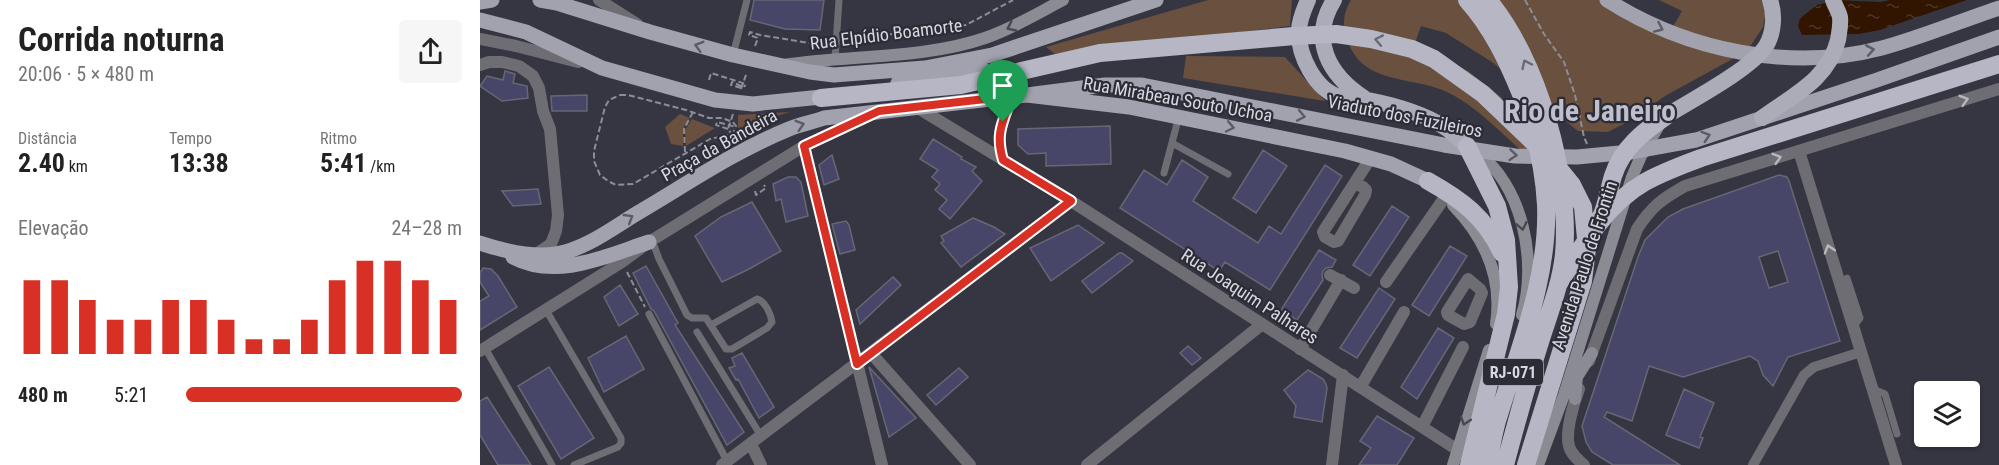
<!DOCTYPE html>
<html lang="pt">
<meta charset="utf-8">
<style>
body{margin:0;font-family:"Roboto Condensed",sans-serif;background:#f6f6f6;color:#222;height:100vh;display:flex;flex-direction:column;font-size:22px;white-space:nowrap}
*{box-sizing:border-box;margin:0}
p{font-size:20px;color:#767676}
.icon{flex:none;width:33px;height:33px;fill:none;stroke:currentColor;stroke-width:2;stroke-linecap:round;stroke-linejoin:round}
.map{position:relative;flex:1;overflow:hidden}
.side{display:flex;flex-direction:column;background:#fff;width:480px}
.side>*{flex:none}
.fabs{position:absolute;left:1434px;top:381px;display:grid;gap:12px}
.fabs a{display:grid;place-items:center;width:66px;height:66px;border-radius:6px;background:#fff;box-shadow:0 2px 4px #0004;font-size:30px}
.pin{position:absolute;display:grid;place-items:center;width:51px;height:51px;color:#fff;margin:-62px -26px;border-radius:50% 50% 50% 0;rotate:-45deg;box-shadow:0 0 6px #0007}
.pin .icon{rotate:45deg}
.round{display:grid;place-items:center;flex:none;width:63px;height:63px;border-radius:6px;background:#f6f6f6}
.headline{display:flex;align-items:center;justify-content:space-between;height:102px;padding:0 18px}
h1{font-size:33px;font-weight:700;line-height:45px}
.stats{display:grid;grid-template-columns:repeat(3,1fr);gap:9px;height:102px;padding:6px 18px}
.stats div{display:grid;align-content:center}
.stats b{font-size:26px;font-weight:700}
.stats small{font-size:16px;font-weight:400}
.stats p{font-size:16px}
.chart{height:168px;padding:12px 18px}
.chart p{display:flex;justify-content:space-between}
.chart svg{width:100%;height:108px;margin-top:6px;stroke:#d93025;stroke-width:6}
ul{padding:0 18px;list-style:none;font-size:20px}
li{display:grid;grid-template-columns:96px 72px 1fr;align-items:center;height:45px}
li i{height:15px;border-radius:8px;background:#d93025}
main{display:flex;flex:1;min-height:0}
.map>svg:first-child{display:block}
</style>
<main>
<section class="side">
<div class="headline"><div><h1>Corrida noturna</h1><p>20:06 · 5 × 480 m</p></div><a class="round"><svg class="icon" aria-label="share" viewBox="0 0 24 24"><path d="M12 15V3M7 8l5-5 5 5M5 13v7h14v-7"/></svg></a></div>
<div class="stats">
<div><p>Distância</p><b>2.40<small> km</small></b></div>
<div><p>Tempo</p><b>13:38</b></div>
<div><p>Ritmo</p><b>5:41<small> /km</small></b></div>
</div>
<div class="chart"><p><span>Elevação</span>24–28 m</p>
<svg viewBox="0 0 160 44" preserveAspectRatio="none"><path d="M5 44V14M15 44V14M25 44V22M35 44V30M45 44V30M55 44V22M65 44V22M75 44V30M85 44V38M95 44V38M105 44V30M115 44V14M125 44V6M135 44V6M145 44V14M155 44V22"/></svg>
</div>
<ul>
<li><b>480 m</b>5:21<i style="width:100%"></i></li>
</ul>
</section>
<div class="map">
<svg width="1519" height="465" viewBox="0 0 1519 465">
<defs>
<pattern id="water-ripples" width="26" height="14" patternUnits="userSpaceOnUse" patternTransform="scale(1.5)"><rect width="26" height="14" fill="#311500"/><path d="M2 4q2-2 4 0t4 0M15 11q2-2 4 0t4 0" fill="none" stroke="#4e3625"/></pattern>
</defs>
<rect width="100%" height="100%" fill="#363642"/>
<path fill="#69503f" d="M 728,0 L 812,0 L 810,26 L 575,54 L 566,47 Z
M 871,0 L 1119,0 L 1187,37 L 1202,11 L 1179,0 L 1284,0 L 1286,12 L 1283,27 L 1271,45 L 1256,57 L 1185,96 L 1153,119 L 1128,132 L 1098,131 L 1012,62 L 966,33 L 941,26 L 934,46 L 988,71 L 1021,97 L 1045,137 L 1048,148 L 1043,152 C 1019,131 996,106 967,92 C 931,75 882,86 867,39 C 862,25 863,13 871,0 Z
M 706,56 L 805,57 L 845,101 L 703,78 Z
M 310,112 L 277,122 L 258,134 L 258,115 Z
M 200,114 L 210,118 L 203,129 L 203,146 L 191,144 L 185,127 Z
M 212,119 L 235,128 L 206,146 L 205,130 Z"/>
<path fill="url(#water-ripples)" d="M 1357,0 L 1400,2 L 1410,0 L 1487,0 L 1400,30 L 1379,34 L 1322,35 L 1318,26 L 1320,18 L 1337,5 Z"/>
<path fill="#474668" stroke="#666774" stroke-width="1.5" fill-rule="evenodd" d="M 274,0 L 344,0 L 340,30 L 305,29 L 270,20 Z
M 25,71 L 35,74 L 33,83 L 47,86 L 48,98 L 22,101 L 0,86 L 7,76 L 23,80 Z
M 107,95 L 107,111 L 72,111 L 71,96 Z
M 630,126 L 631,164 L 566,166 L 566,153 L 548,154 L 538,145 L 538,129 Z
M 453,139 L 482,157 L 481,159 L 496,167 L 492,171 L 502,181 L 470,219 L 459,209 L 467,200 L 455,190 L 460,184 L 452,177 L 458,170 L 440,159 Z
M 783,150 L 807,166 L 776,213 L 753,198 Z
M 352,155 L 359,179 L 344,185 L 339,165 Z
M 702,160 L 728,177 L 713,201 L 778,243 L 789,226 L 801,234 L 845,165 L 862,176 L 790,290 L 745,262 L 739,271 L 640,208 L 664,170 L 687,185 Z
M 1299,175 L 1307,177 L 1309,181 L 1360,341 L 1308,357 L 1293,386 L 1283,375 L 1278,361 L 1270,356 L 1203,377 L 1169,366 L 1152,421 L 1127,412 L 1124,417 L 1200,465 L 1133,465 L 1112,452 L 1106,442 L 1102,426 L 1158,257 L 1165,240 L 1188,217 L 1203,209 ZM 1298,251 L 1308,282 L 1289,288 L 1279,257 Z
M 308,177 L 316,177 L 321,182 L 328,216 L 306,222 L 301,199 L 296,201 L 293,184 Z
M 58,189 L 61,204 L 33,206 L 22,191 Z
M 272,202 L 301,251 L 269,269 L 242,282 L 215,236 L 241,217 Z
M 912,206 L 929,217 L 890,276 L 873,265 Z
M 493,218 L 514,227 L 525,234 L 481,267 L 461,243 L 464,241 L 461,236 Z
M 366,221 L 369,225 L 375,250 L 360,254 L 352,224 Z
M 598,225 L 624,243 L 571,281 L 550,248 Z
M 970,246 L 987,256 L 949,316 L 932,305 Z
M 839,250 L 856,260 L 852,267 L 846,268 L 843,271 L 842,276 L 843,280 L 817,320 L 801,310 Z
M 639,253 L 642,253 L 653,261 L 612,293 L 602,281 Z
M 166,266 L 198,323 L 195,325 L 264,432 L 247,445 L 174,311 L 171,309 L 153,273 Z
M 3,268 L 11,269 L 18,276 L 37,307 L 0,330 L 0,301 L 9,296 L 0,282 L 0,273 Z
M 413,277 L 421,285 L 380,324 L 376,310 Z
M 140,285 L 158,314 L 139,326 L 124,297 Z
M 899,288 L 915,299 L 877,358 L 860,348 Z
M 958,328 L 974,338 L 937,399 L 921,387 Z
M 146,336 L 164,369 L 124,392 L 108,358 Z
M 708,346 L 721,358 L 712,365 L 700,353 Z
M 262,353 L 294,407 L 279,418 L 258,379 L 256,380 L 249,368 L 255,366 L 252,358 Z
M 69,367 L 114,438 L 81,459 L 38,386 Z
M 389,367 L 436,418 L 409,437 Z
M 479,368 L 488,377 L 456,405 L 447,395 Z
M 828,370 L 843,379 L 846,384 L 847,388 L 842,422 L 814,417 L 816,406 L 804,390 Z
M 1204,389 L 1234,403 L 1220,437 L 1223,438 L 1219,448 L 1186,435 Z
M 7,397 L 51,465 L 18,465 L 0,435 L 0,401 Z
M 897,416 L 934,438 L 917,465 L 879,465 L 891,448 L 880,441 Z"/>
<g fill="none" stroke-linecap="round" stroke-linejoin="round">
<path stroke="#8d8d97" stroke-width="2" stroke-dasharray="6 3" stroke-linecap="butt" d="M 1045,0 L 1064,34 L 1084,62 L 1095,95 L 1104,137 L 1107,144
M 365,44 L 388,37 L 486,25 L 533,0
M 275,46 L 278,38 L 269,35 L 270,32 L 280,35 L 348,46
M 229,80 L 231,73 L 266,84 L 264,87
M 261,88 L 251,85 L 252,82 L 261,86
M 261,89 L 267,72
M 140,95 L 148,95 L 206,110 L 229,118 L 242,118 L 253,122 L 256,126 L 253,134 L 230,139 L 153,184 L 136,185 L 128,181 L 120,175 L 114,161 L 114,151 L 125,107 L 129,100 Z
M 253,114 L 248,129 L 255,139
M 248,129 L 236,125 L 237,122 L 256,127
M 205,152 L 204,129 L 213,112
M 275,191 L 276,195 L 286,188 L 284,185
M 147,272 L 165,307"/>
<path stroke="#6d6d73" stroke-width="7" d="M 253,55 L 267,0
M 355,59 L 359,0
M 692,143 L 748,174
M 684,173 L 699,116
M 172,240 L 179,259 L 207,315 L 212,318 L 226,318 L 246,349 L 252,349 L 287,328 L 292,322 C 291,314 285,301 277,299 L 231,325
M 1367,278 L 1380,318 L 1373,327
M 66,310 L 141,438 L 141,443 L 138,447 L 94,465
M 169,314 L 247,461
M 217,332 L 281,436
M 5,348 L 72,465
M 1393,389 L 1405,394 L 1417,434"/>
<path stroke="#6d6d73" stroke-width="10" d="M 1273,465 L 1324,375 L 1334,367 L 1381,352"/>
<path stroke="#6d6d73" stroke-width="12" d="M 0,65 L 9,62 L 22,62 L 39,66 L 53,76 L 59,88 L 63,111 L 70,129 L 78,215 L 76,231 L 71,244 L 55,255
M 438,108 L 591,201 L 984,454
M 324,146 L 402,465
M 1319,151 L 1416,465
M 523,160 C 515,133 523,122 532,96
M 875,184 L 883,187 L 886,190 L 885,195 L 858,241 L 854,242 L 845,237 L 843,232 L 890,159
M 850,275 L 874,288
M 988,279 L 1000,289 L 1002,293 L 990,322 L 984,324 L 968,315 L 967,312 Z
M 906,282 L 965,197
M 820,349 L 861,280
M 391,353 L 490,465
M 881,386 L 924,312
M 942,427 L 983,347
M 271,444 L 281,465
M 242,465 L 591,201
M 607,465 L 781,325
M 852,465 L 863,375"/>
<path stroke="#6d6d73" stroke-width="12" d="M 119,0 L 157,24
M 0,39 L 36,46 L 98,62
M 0,351 L 142,262 L 169,242 L 324,146 L 388,116
M 1109,361 L 1157,229 C 1172,206 1182,199 1205,186 L 1519,89
M 1099,389 C 1094,402 1085,432 1089,446 C 1091,454 1098,460 1104,465"/>
<path stroke="#8b8b94" stroke-width="12" d="M 304,65 C 368,55 445,59 505,38 C 532,29 558,13 583,0
M 995,151 C 1043,184 1058,262 1042,315
M 973,205 C 1005,238 1023,277 1016,324
M 1092,385 L 1112,353
M 1095,399 L 1097,376
M 973,465 L 1009,350
M 1058,465 L 1084,395 L 1152,177 L 1161,156 L 1178,127"/>
<path stroke="#a1a2ae" stroke-width="15" d="M 60,0 L 77,3 L 170,32 L 253,55 L 330,72 L 354,75 L 445,68 L 512,55 L 676,0
M 1127,0 C 1207,51 1310,72 1402,48 C 1442,37 1480,21 1519,8
M 0,2 L 12,0
M 0,20 L 46,32 L 122,68 L 235,100 L 273,104 L 351,96
M 418,83 L 478,73 L 501,67
M 547,95 L 625,85 L 662,85 L 964,145 L 1035,156 L 1097,157 L 1150,152 L 1216,140 L 1397,80 L 1519,37
M 0,243 C 24,251 51,258 76,254 C 107,249 135,226 161,211 C 210,182 257,150 309,129 C 321,124 333,122 344,118 L 547,95 L 649,107 L 865,151 L 911,164 L 948,181
M 33,257 C 77,280 126,256 169,242"/>
<path stroke="#acacb9" stroke-width="16" d="M 828,0 C 824,9 819,20 819,31 C 818,55 835,90 860,97 C 869,100 879,98 888,100 C 914,105 943,113 966,128 C 973,133 980,140 987,146
M 854,0 C 829,40 849,75 884,98
M 1186,116 C 1212,100 1271,69 1286,46 C 1294,33 1295,14 1290,0
M 1282,118 C 1313,95 1348,80 1358,40 C 1359,33 1361,25 1360,17 C 1359,12 1355,6 1353,0"/>
<path stroke="#b6b6c4" stroke-width="18" d="M 987,0 C 1012,28 1027,60 1041,94 C 1055,130 1064,166 1066,205 C 1069,279 1038,351 1017,421 C 1013,435 1011,450 1007,465
M 1008,0 C 1058,59 1091,177 1084,254 C 1081,284 1069,313 1060,342 C 1047,383 1036,424 1025,465
M 341,98 L 481,85 L 620,53 L 814,36 L 856,34 L 891,39 L 932,49 L 954,59 L 1003,94 L 1071,159 L 1092,185 L 1103,207 L 1107,249 L 1103,281 L 1046,465
M 987,146 L 1017,206 L 1026,240 L 1029,287 L 1026,314 L 989,465
M 948,181 C 982,200 1005,217 1022,253
M 1121,217 C 1127,204 1129,189 1133,176 C 1142,148 1163,132 1186,116
M 1078,285 C 1102,246 1125,205 1165,182 C 1183,172 1202,165 1221,158 L 1519,64"/>
</g>
<defs><path id="oneway-chevron" d="M-2-3.5L2.5 0L-2 3.5" fill="none" stroke-width="1.6" stroke-linecap="round" stroke-linejoin="round" transform="scale(1.5)"/></defs>
<g stroke="#484853">
<use href="#oneway-chevron" transform="translate(531 27) rotate(155)"/>
<use href="#oneway-chevron" transform="translate(1042 226) rotate(78)"/>
<use href="#oneway-chevron" transform="translate(985 421) rotate(108)"/>
</g>
<g stroke="#5b5b67">
<use href="#oneway-chevron" transform="translate(1179 28) rotate(24)"/>
<use href="#oneway-chevron" transform="translate(219 46) rotate(-164)"/>
<use href="#oneway-chevron" transform="translate(1390 50) rotate(-10)"/>
<use href="#oneway-chevron" transform="translate(821 116) rotate(11)"/>
<use href="#oneway-chevron" transform="translate(320 125) rotate(-17)"/>
<use href="#oneway-chevron" transform="translate(750 127) rotate(12)"/>
<use href="#oneway-chevron" transform="translate(1226 136) rotate(-18)"/>
<use href="#oneway-chevron" transform="translate(1033 155) rotate(5)"/>
<use href="#oneway-chevron" transform="translate(149 218) rotate(-31)"/>
</g>
<g stroke="#6a6a76">
<use href="#oneway-chevron" transform="translate(899 40) rotate(-169)"/>
<use href="#oneway-chevron" transform="translate(1046 64) rotate(-115)"/>
</g>
<g stroke="#b8b8bf">
<use href="#oneway-chevron" transform="translate(1484 100) rotate(-17)"/>
<use href="#oneway-chevron" transform="translate(1297 158) rotate(-17)"/>
<use href="#oneway-chevron" transform="translate(1349 249) rotate(-107)"/>
</g>
<g fill="none" stroke-linecap="round" stroke-linejoin="round">
<g stroke="#fff" stroke-width="12">
<path id="route" d="M 532,96 C 523,122 515,133 523,160 L 591,201 L 377,364 L 324,146 L 399,111 Z"/>
</g>
<use href="#route" stroke="#d93025" stroke-width="8"/>
</g>
<g text-anchor="middle" dominant-baseline="central" stroke-width="4.5" stroke-linejoin="round" paint-order="stroke">
<rect fill="#2c2c37" stroke="#a4a4ad" stroke-width="1.5" x="1003" y="359" width="60" height="26" rx="4.5"/>
<g font-size="16" font-weight="bold" fill="#d8d8e0">
<text x="1033" y="372">RJ-071</text>
</g>
<g font-size="18" fill="#d8d8e0" stroke="#2c2c37">
<text transform="translate(406 34) rotate(-7)">Rua Elpídio Boamorte</text>
<text transform="translate(698 99) rotate(10)">Rua Mirabeau Souto Uchoa</text>
<text transform="translate(925 116) rotate(11)">Viaduto dos Fuzileiros</text>
<text transform="translate(239 145) rotate(-29)">Praça da Bandeira</text>
<text transform="translate(1104 265) rotate(-72)">Avenida Paulo de Frontin</text>
<text transform="translate(770 296) rotate(33)">Rua Joaquim Palhares</text>
</g>
<g font-size="30" font-weight="bold" fill="#bebecd" stroke="#2c2c37">
<text x="1110" y="110">Rio de Janeiro</text>
</g>
</g>
</svg>
<div class="fabs">
<a><svg class="icon" aria-label="layers" viewBox="0 0 24 24"><path d="M12 4l9 5-9 5-9-5zM3 14l9 5 9-5"/></svg></a>
</div>
<div class="pin" style="left:523px;top:122px;background:#1e9e55"><svg class="icon" aria-label="arrive" viewBox="0 0 24 24"><path d="M6 21V4h12l-3 4 3 4H6"/></svg></div>
</div>
</main>
